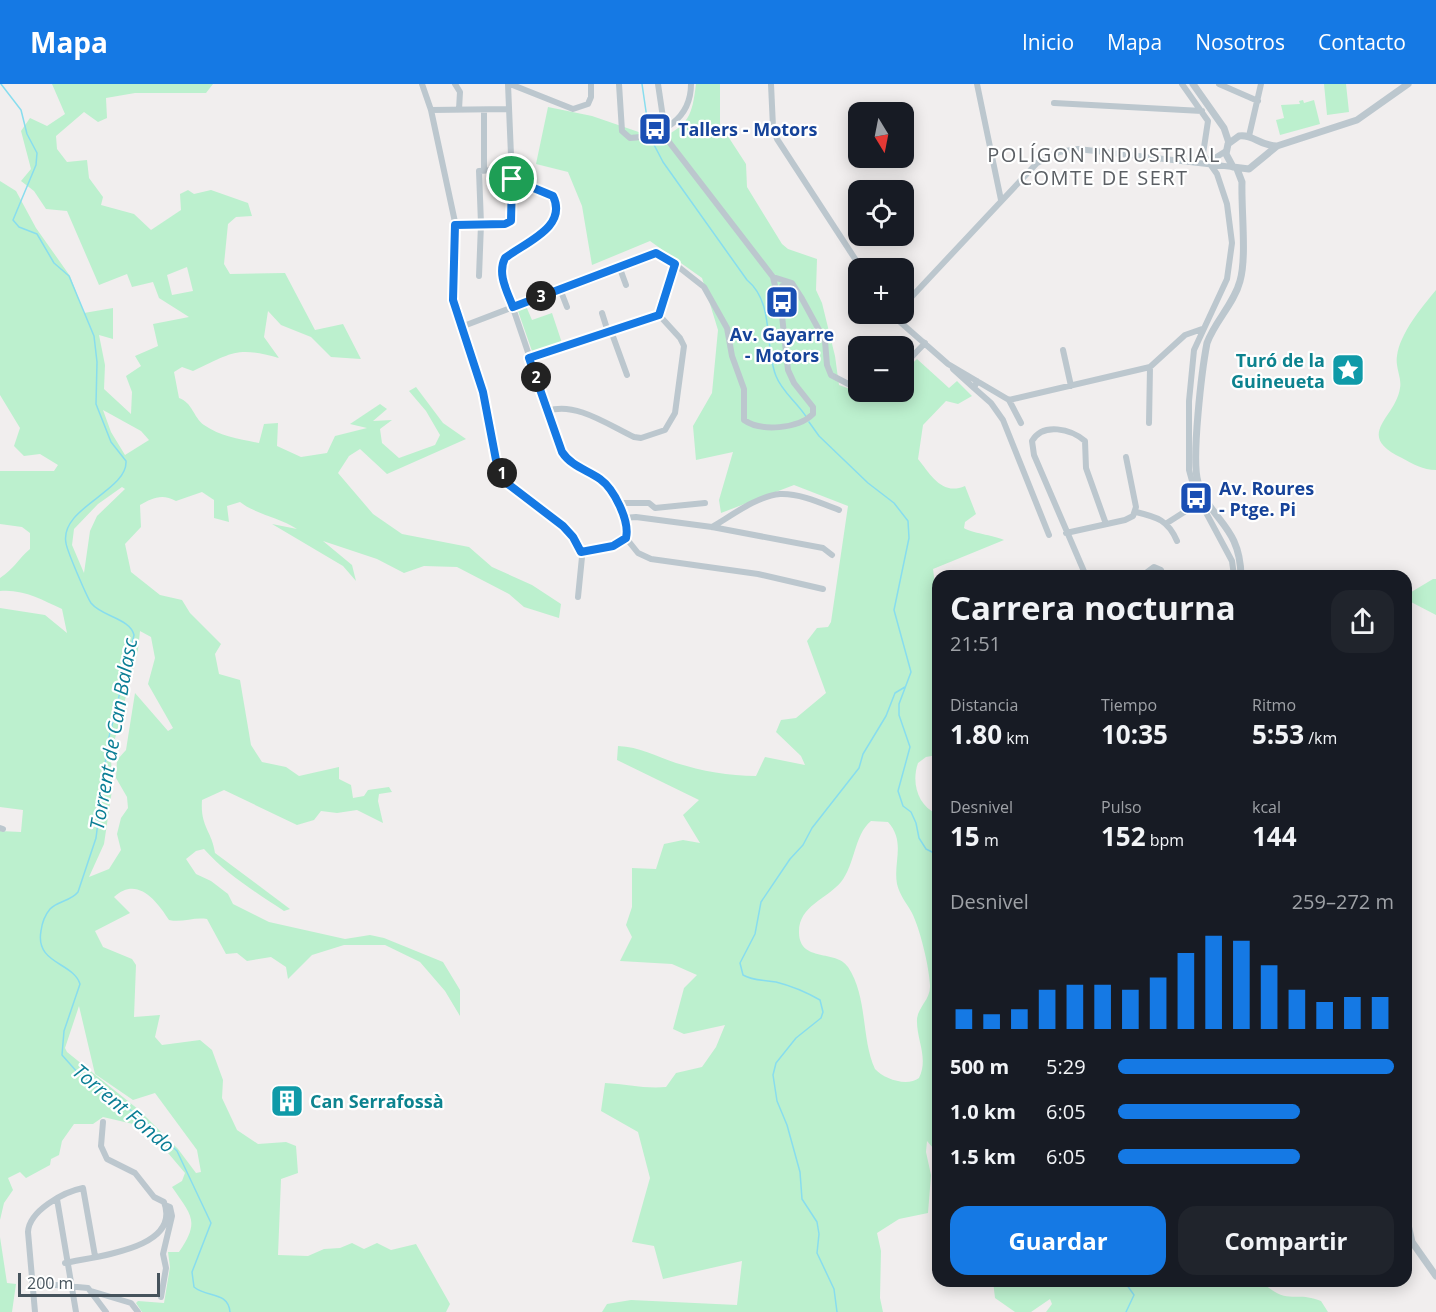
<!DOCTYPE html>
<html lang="es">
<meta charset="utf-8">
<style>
body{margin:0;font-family:"Open Sans",sans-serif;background:#20242c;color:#f1f3f6;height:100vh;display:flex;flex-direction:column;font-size:22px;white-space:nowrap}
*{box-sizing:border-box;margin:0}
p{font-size:20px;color:#9ea1a6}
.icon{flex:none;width:33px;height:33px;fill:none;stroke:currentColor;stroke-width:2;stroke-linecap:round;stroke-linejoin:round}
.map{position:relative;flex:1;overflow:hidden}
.sheet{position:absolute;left:932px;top:486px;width:480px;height:717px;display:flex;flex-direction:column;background:#171b24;border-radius:18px;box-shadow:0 3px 15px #0003}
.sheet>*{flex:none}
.needle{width:39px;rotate:170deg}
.tools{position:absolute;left:848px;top:18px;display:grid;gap:12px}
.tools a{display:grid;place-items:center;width:66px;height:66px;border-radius:12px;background:#171b24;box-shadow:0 3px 15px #0003;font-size:30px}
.scale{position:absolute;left:18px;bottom:15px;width:142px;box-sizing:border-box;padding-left:6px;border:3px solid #46535c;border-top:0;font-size:16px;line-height:21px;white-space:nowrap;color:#46535c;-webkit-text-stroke:4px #fff;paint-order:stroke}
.pin{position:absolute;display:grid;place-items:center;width:51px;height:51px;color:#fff;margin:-26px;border:3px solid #fff;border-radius:50%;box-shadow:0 2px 6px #0007}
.km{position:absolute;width:30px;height:30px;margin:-15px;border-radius:50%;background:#222;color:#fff;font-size:16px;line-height:30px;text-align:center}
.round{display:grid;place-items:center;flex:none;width:63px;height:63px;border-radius:18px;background:#20242c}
.head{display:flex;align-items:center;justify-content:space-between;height:102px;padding:0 18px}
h1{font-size:33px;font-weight:700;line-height:45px}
.stats{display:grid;grid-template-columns:repeat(3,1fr);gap:9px;height:102px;padding:6px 18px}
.stats div{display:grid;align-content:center}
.stats b{font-size:26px;font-weight:700}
.stats small{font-size:16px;font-weight:400}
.stats p{font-size:16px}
.chart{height:168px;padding:12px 18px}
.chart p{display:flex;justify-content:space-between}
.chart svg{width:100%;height:108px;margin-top:6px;stroke:#1579e4;stroke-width:6}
.action{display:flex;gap:12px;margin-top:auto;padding:12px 18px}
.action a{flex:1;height:69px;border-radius:18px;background:#1579e4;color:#fff;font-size:24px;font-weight:700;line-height:69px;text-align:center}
.action a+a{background:#20242c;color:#f1f3f6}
ul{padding:0 18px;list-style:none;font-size:20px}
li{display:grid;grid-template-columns:96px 72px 1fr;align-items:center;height:45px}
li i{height:15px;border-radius:8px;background:#1579e4}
header{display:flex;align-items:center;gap:36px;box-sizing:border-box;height:84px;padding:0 30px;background:#1579e4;color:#fff}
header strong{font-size:28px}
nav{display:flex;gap:33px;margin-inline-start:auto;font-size:21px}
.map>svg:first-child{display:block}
</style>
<header>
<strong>Mapa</strong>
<nav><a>Inicio</a><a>Mapa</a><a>Nosotros</a><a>Contacto</a></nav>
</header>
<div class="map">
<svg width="1436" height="1228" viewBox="0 0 1436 1228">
<rect width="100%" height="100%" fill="#f1eeee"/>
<path fill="#bcf0ce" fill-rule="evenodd" d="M 52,0 L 213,0 L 206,9 L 135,9 L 106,14 L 107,34 L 98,38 L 84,28 L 56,52 L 57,65 L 67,78 L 87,76 L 89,94 L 103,113 L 101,121 L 134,130 L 151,146 L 181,126 L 180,110 L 188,106 L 194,110 L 211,106 L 248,119 L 252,132 L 236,133 L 228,140 L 224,180 L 230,190 L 285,189 L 315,246 L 343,240 L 361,275 L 331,273 L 311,253 L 281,241 L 268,227 L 264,253 L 279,274 C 236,262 232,269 193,287 L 182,283 L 174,288 L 179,314 C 193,319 193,333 204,341 C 221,353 240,355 259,359 L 264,340 L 278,339 L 277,362 L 301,373 L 327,369 L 335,352 L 367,344 L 350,340 L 380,320 L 387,325 L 373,337 L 392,336 L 380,345 L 382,359 L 399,374 L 435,361 L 440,351 L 426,327 L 409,307 L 416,303 L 443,339 L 466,355 L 387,390 L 360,365 L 349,372 L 338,389 L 373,430 L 402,450 L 469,463 L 492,483 L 532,501 L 561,520 L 559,534 L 524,523 L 509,510 L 457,483 L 424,482 L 404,489 L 377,475 L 323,457 L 352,481 L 356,497 L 343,482 L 272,440 L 297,445 C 279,433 257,431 240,418 L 227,422 L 229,438 L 214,434 L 214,416 L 202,408 L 176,417 C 162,409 152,414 140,421 L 141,443 L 125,460 L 131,488 L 160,511 L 182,516 L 190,529 L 221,560 L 215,570 L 219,590 L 240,596 L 251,661 L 262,678 L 286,683 L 299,692 L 339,683 L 339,695 L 351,701 L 353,714 L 364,712 L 368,706 L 389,703 L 392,708 L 379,710 L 378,717 L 383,739 L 357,726 L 337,729 L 321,727 L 314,736 L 297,741 L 224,706 L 202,716 C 200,743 212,747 215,769 L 290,825 L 284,827 C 257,809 226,790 204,765 L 196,767 L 186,775 L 196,790 L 211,797 L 228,810 L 233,820 L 269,838 L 345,855 L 370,851 L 384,854 L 443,878 L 460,906 L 460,932 L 445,907 L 420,878 L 385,861 L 344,861 L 312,871 L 288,895 L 286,883 L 271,873 L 247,877 L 237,869 L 226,870 L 207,835 C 193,833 182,839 169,836 C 156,816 137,792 114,813 L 130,829 L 95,847 L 103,863 L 132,875 L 136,881 L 134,933 L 160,931 L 155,953 L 162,961 L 200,956 L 212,966 L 223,996 L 222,1014 L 237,1046 L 258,1060 L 286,1058 L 296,1062 L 298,1089 L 281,1095 L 278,1171 L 308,1172 L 324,1165 L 340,1164 L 352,1159 L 364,1165 L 377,1159 L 391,1166 L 416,1160 L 450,1220 L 446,1228 L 142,1228 L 136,1219 L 138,1217 L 164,1219 L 170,1183 L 168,1168 L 179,1168 C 200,1137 192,1132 172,1103 L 182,1097 L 185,1089 L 146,1043 L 103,1033 L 93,1040 L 74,1040 L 62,1057 L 59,1071 L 51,1075 L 50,1081 L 26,1094 L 20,1088 L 8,1094 L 13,1106 L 4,1119 L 0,1136 L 0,747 L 21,748 L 23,726 L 0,723 L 0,524 L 45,531 L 67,549 L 62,525 C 42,516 24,505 0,507 L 0,494 C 14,485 18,475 30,465 L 30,449 L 22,443 L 0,440 L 0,387 L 54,387 L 58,381 L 40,370 L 24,372 L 14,362 L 20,344 L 0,311 L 0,97 L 16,107 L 36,144 L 70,192 L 84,229 L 113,224 L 113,255 L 99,251 L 105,281 L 104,305 L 131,330 L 132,308 L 126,292 L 141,282 L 135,272 L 158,262 L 153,240 L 189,233 L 159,214 L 153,198 L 132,203 L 127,190 L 99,201 L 67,127 L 46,125 L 34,107 L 21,97 L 31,85 L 21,47 L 30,34 L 47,42 L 65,30 ZM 187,183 L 193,207 L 172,211 L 167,191 ZM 103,326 L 141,347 L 149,356 L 125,371 L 111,348 ZM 122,403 L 125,405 L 97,432 L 90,447 L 84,489 L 72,461 L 74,445 L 98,420 ZM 140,547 L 151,553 L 155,574 L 148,600 L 173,644 L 168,647 L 135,609 L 126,666 L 117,676 L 116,694 L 127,713 L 128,724 L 121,734 L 117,750 L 121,766 L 109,785 L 89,793 L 104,760 L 112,706 L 111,670 L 138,566 ZM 79,922 L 95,990 L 133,1016 L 155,1009 L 197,1066 L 201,1088 L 196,1089 L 178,1065 L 139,1026 L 67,968 L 65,964 Z
M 696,0 L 720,0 L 720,40 L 746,80 L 747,103 L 782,160 L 788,165 L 817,175 L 816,206 L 822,219 L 835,272 L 839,301 L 872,313 L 883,308 L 903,308 L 903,288 L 917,275 L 949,304 L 957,297 L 972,312 L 958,320 L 946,317 L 923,341 L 918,375 C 931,391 942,412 965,402 L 976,430 L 965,438 L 964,444 C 971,449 993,451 1004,456 L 933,485 L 938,524 L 937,671 L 926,673 L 918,679 C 911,699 918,722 937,730 L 937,1083 L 933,1064 L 927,1057 L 926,1068 L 931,1091 L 928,1129 L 899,1135 L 877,1149 L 881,1167 L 880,1214 L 883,1228 L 602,1228 L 607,1220 L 631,1216 L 737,1221 L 742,1177 L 663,1195 L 654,1162 L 632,1158 L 650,1094 L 638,1048 L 601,1027 L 605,999 C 626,1000 645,1005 666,1003 L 676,989 L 702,983 L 716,963 L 725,941 L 684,950 L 673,945 L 684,904 L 697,891 L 672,880 L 620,877 L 632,853 L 626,841 L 632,823 L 632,784 L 656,785 L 664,760 L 683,756 L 700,759 L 683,731 L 699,716 L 617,676 L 618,662 C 640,663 655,672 676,679 C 702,687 729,692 756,692 L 765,673 L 805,681 L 801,672 L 776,648 L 781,636 L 796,634 L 826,609 L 807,557 L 817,544 L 828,543 L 831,538 L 848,422 L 794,401 L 721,429 L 719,416 L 733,368 L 696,376 L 693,342 L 712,309 L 718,246 L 702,194 L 650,157 L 592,181 L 582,122 L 568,88 L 536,80 L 548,23 L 592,32 L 659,55 C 689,41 692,32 696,0 ZM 871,737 L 888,738 C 906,758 893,778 897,800 C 900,812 906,818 912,829 C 920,845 929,882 930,901 C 931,915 918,923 917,935 C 916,955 929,974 919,994 C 907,1003 884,995 875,985 C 861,955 868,913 848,883 C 836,865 800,879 799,849 C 798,822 827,815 841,798 C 855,781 854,751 871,737 Z
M 1324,0 L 1346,0 L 1349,28 L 1327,31 Z
M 1303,16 L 1304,19 L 1314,16 L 1320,40 L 1280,51 L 1276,36 L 1284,34 L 1281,21 L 1300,20 L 1299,17 Z
M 1436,206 L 1436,386 C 1423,386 1413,380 1402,374 C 1353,351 1396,334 1400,304 C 1402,294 1395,283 1397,272 C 1400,249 1422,223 1436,206 Z
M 526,222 L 532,236 L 552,229 L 562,259 L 537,268 L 532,267 L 518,227 Z
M 1433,495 L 1436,495 L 1436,531 L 1411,518 L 1408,510 Z
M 0,1153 L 7,1199 L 16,1200 L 12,1228 L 0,1228 Z
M 993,1197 L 1261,1197 C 1288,1223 1295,1206 1321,1217 L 1328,1228 L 1046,1228 L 1052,1220 L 1050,1215 L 1031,1228 L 1015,1228 L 995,1214 Z"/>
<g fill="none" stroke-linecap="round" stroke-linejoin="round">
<path stroke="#8de" stroke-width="1.5" d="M 1,0 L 21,26 L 27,50 L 37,69 L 36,81 L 13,136 L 19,143 L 37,150 L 54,179 L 69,192 L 94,252 L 97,278 L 96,320 L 111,358 L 126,377 C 128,407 59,424 66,459 C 67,467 87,513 91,519 C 102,533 130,534 134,551 L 108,657 L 96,754 L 78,808 C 71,817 58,817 50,825 C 45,831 42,839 41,847 C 35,880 73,878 80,900 L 64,947 L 62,971 L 78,989 L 143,1035 L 177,1067 L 211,1139 L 192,1188 L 194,1203 C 207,1214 228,1207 230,1228
M 642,0 L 649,48
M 650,53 L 663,78 L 747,196 C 775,219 764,262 776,292 C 782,308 798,319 807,334
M 809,338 L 819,352 L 868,399 L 894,419 L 908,437 L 909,454 L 894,526 L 911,588 L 899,620 L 899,631 L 910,663 L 898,707 L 903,722 L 911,728 L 916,739 L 919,754 L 926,765 L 938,771
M 1124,1197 L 1134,1211 L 1126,1228
M 837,1228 L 834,1205 L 817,1169 L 819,1150 L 817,1138 L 802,1115 L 800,1088 L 787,1041 L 777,1017 L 773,991 L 776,979 L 796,954 L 821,934 L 823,928 L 820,916 C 806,908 792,902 776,898 C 765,896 753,897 743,891 L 740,879 L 755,850 L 761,818 L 790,775 L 803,761 L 812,744 L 859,684 L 863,670 L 886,632 L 895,609 L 905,603"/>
<path stroke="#bcc7ce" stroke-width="6" d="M 422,0 L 431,26 L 455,138 L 453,216 L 483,308 L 496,376 L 511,404 L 557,436 L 578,461 L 582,473 L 578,513
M 455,0 L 460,8 L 459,25
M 508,0 L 512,95 C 531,105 555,103 557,128 L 550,142 L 505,174 L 501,189 L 562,368 C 571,381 587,386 600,395 C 614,405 629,437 626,454 L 622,458 L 581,468
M 510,0 L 573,25 L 588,20 L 591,13 L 591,0
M 619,0 L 622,47 L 630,54 C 662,52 691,35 691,0
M 771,0 L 773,43 L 777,55 L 861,184
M 977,0 L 1001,116
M 1182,0 L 1208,37 L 1203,70 L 1217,90 L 1227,120 L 1232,159 L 1227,195 L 1194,266 L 1189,317 L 1189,386 L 1195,408 L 1232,477 L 1234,492
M 1219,0 L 1258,17
M 1054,19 L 1202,27
M 431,26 L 509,25
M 1249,52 L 1261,0
M 1207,79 L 1226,67
M 484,86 L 484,26
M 455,141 L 505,140 L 511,137 L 512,95
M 619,182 L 626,201
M 479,192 L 481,140 L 479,87 L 511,85
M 773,193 L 792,199 L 801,213 L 825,257 L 827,281 L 831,291 L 858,305
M 560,205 L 567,223
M 778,213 L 782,202 L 793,201
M 903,222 L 1037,79 L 1059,68 L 1078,65 L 1233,83
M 602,229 L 608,248
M 891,230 L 948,280 L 1009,316
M 659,231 L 675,180
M 461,243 L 647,172 L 662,170 L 704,203 L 727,244 L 732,272 L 744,305 L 744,336 C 761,348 798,345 813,330 L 813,323 L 794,299 L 788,286 L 782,232 L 773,193 L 666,54 L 658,0
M 611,247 L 627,291
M 1063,266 L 1071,302
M 529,274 L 659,231
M 903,282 L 925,259
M 953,285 L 974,304
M 977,297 L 974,304 L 991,319 L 1003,336 L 1049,451
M 864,308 L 876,308
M 1009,316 L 1150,283 L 1185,251 L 1202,245
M 1009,316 L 1021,339
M 548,327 C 575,317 610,342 634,353 L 641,354 L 665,346 L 675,329 L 684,262 L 680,254 L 659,231
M 1149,339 L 1150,283
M 616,419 L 649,419 L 655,424 L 705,419
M 1136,428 C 1157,433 1168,436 1177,457
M 624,434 L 636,433 L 712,443 L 823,464 L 832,471
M 1167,439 L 1200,418
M 712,443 C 731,432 757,412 780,410 C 799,409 821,419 839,426
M 1066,449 L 1125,436 L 1133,432 L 1136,423 L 1126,373
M 626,454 L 638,469 L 651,475 L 758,490 L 823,505
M 1086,492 L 1034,371 L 1032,357 C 1043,338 1071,345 1085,357 L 1086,384 L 1106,440
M 1142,492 L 1154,483 L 1161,486 L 1163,492
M 0,744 L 3,745
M 57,1115 L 76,1228
M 65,1179 C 95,1172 182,1165 164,1118 L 154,1113 L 135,1089 L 107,1075 L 101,1062 L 103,1038
M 34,1199 L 88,1204 L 106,1228
M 91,1207 L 131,1219 L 138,1228
M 161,1213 L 166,1184 L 163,1170 L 172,1132 L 170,1123 L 165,1121
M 35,1228 L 28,1148 C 29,1127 63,1108 83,1104 L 95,1172"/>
<path stroke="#bcc7ce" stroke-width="7" d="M 1193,0 L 1224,44 L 1229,59
M 1277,62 C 1260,62 1253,50 1239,52 L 1228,60 L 1226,70 L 1233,83 L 1249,85 L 1277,62 L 1357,36 L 1408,0
M 1237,85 L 1242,98 C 1241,125 1247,173 1240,197 C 1234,220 1215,237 1207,259 C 1202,285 1191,376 1198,398 C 1211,438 1240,441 1241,492
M 1406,1132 L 1412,1158 L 1436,1192"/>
</g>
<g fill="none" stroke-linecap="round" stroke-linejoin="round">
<g stroke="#fff" stroke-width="12">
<path id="route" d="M 512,95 L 553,112 C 568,143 526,158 505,174 C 497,190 507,207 513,223 L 656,169 L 675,180 L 659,231 L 529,274 L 562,368 C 571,382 587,386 600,395 C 614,405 630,437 626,454 L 613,462 L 581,468 L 573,453 L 563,442 L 508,400 L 496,376 L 483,308 L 453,216 L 455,141 L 505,140 L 511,137 Z"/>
</g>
<use href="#route" stroke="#1579e4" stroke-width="8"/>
</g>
<defs>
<g id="bus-square" transform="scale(1.725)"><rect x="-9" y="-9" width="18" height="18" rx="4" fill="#1a4fb4" stroke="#fff"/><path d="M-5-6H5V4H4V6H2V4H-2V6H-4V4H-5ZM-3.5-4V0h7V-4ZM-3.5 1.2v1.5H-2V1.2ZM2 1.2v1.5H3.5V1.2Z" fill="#fff"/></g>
<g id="sight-square" transform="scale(1.725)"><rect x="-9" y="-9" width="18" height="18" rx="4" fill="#0f9aa8" stroke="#fff"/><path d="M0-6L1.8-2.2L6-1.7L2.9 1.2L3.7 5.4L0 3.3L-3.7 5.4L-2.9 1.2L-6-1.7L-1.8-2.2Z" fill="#fff"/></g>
<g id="building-square" transform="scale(1.725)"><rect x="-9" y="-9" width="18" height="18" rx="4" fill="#0f9aa8" stroke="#fff"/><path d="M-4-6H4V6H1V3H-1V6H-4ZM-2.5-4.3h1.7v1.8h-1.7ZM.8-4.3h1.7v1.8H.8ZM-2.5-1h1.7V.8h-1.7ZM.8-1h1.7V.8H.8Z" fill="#fff"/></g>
</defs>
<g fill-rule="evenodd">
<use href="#bus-square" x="655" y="45"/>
<use href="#bus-square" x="782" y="218"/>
<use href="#sight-square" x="1348" y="286"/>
<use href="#bus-square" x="1196" y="414"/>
<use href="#building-square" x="287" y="1017"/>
</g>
<g text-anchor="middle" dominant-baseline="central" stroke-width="4.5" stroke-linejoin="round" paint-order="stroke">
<g font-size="18" font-weight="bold" fill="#164399" stroke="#fff" text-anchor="start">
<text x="678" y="45">Tallers - Motors</text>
<text x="782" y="250" text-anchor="middle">Av. Gayarre<tspan x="782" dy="21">- Motors</tspan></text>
<text x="1219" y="404">Av. Roures<tspan x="1219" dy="21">- Ptge. Pi</tspan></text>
</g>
<g font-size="18" font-weight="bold" fill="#0d838f" stroke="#fff" text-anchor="end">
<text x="1325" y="276">Turó de la<tspan x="1325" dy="21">Guineueta</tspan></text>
<text x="310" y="1017" text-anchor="start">Can Serrafossà</text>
</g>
<g font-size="20" letter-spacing="1.5" fill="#5b5f64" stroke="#fff">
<text x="1104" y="70">POLÍGON INDUSTRIAL<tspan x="1104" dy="23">COMTE DE SERT</tspan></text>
</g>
<g font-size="20" font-style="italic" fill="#0a7e95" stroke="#fff">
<text transform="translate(113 650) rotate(-80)">Torrent de Can Balasc</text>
<text transform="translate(124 1024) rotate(40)">Torrent Fondo</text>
</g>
</g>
</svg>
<div class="tools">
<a><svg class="needle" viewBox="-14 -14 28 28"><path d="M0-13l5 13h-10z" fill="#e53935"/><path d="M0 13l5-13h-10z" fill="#9ea1a6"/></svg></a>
<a><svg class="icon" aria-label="locate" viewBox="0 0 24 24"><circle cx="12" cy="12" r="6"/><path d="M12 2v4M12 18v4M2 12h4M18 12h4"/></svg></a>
<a>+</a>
<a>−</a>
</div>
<div class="scale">200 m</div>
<div class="pin" style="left:512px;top:95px;background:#1e9e55"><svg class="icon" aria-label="arrive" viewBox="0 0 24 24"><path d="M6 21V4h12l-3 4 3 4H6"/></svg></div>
<b class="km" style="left:502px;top:389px">1</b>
<b class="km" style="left:536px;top:293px">2</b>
<b class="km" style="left:541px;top:212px">3</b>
<section class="sheet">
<div class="head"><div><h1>Carrera nocturna</h1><p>21:51</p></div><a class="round"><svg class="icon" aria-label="share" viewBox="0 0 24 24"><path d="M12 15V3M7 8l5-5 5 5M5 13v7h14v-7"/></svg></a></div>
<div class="stats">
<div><p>Distancia</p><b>1.80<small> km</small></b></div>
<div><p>Tiempo</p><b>10:35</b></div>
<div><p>Ritmo</p><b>5:53<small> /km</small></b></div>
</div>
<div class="stats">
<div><p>Desnivel</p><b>15<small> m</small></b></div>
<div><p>Pulso</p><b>152<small> bpm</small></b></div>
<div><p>kcal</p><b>144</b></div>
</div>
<div class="chart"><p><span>Desnivel</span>259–272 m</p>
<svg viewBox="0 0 160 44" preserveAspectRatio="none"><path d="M5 44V36M15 44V38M25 44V36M35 44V28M45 44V26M55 44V26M65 44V28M75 44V23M85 44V13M95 44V6M105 44V8M115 44V18M125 44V28M135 44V33M145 44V31M155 44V31"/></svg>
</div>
<ul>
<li><b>500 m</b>5:29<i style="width:100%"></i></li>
<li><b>1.0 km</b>6:05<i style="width:66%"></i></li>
<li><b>1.5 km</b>6:05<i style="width:66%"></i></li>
</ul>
<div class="action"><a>Guardar</a><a>Compartir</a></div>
</section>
</div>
